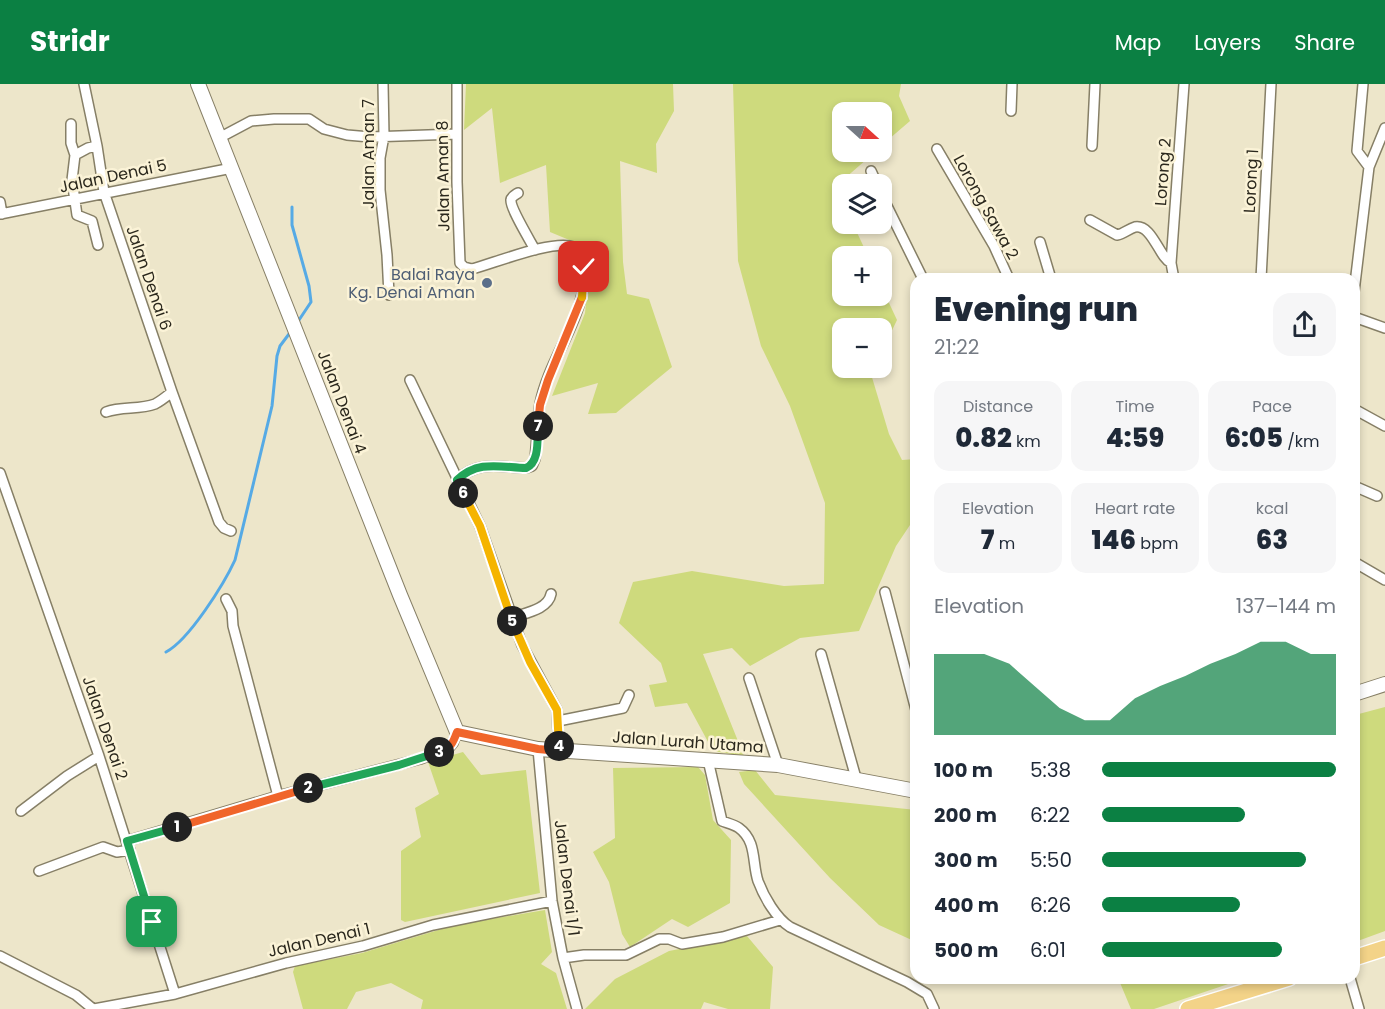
<!DOCTYPE html>
<meta charset="utf-8">
<style>
body{margin:0;font-family:Poppins,sans-serif;background:#f6f6f7;color:#1f2937;height:100vh;display:flex;flex-direction:column;font-size:22px;white-space:nowrap}
*{box-sizing:border-box;margin:0}
p{font-size:20px;color:#747a83}
.icon{flex:none;width:33px;height:33px;fill:none;stroke:currentColor;stroke-width:2;stroke-linecap:round;stroke-linejoin:round}
.map{position:relative;flex:1;overflow:hidden}
.details{position:absolute;left:910px;top:189px;width:450px;height:711px;display:flex;flex-direction:column;background:#fff;border-radius:18px;box-shadow:0 3px 9px #0003}
.details>*{flex:none}
.needle{width:39px;rotate:111deg}
.buttons{position:absolute;left:832px;top:18px;display:grid;gap:12px}
.buttons a{display:grid;place-items:center;width:60px;height:60px;border-radius:12px;background:#fff;box-shadow:0 3px 9px #0003;font-size:30px}
.pin{position:absolute;display:grid;place-items:center;width:51px;height:51px;color:#fff;margin:-26px;border-radius:12px;box-shadow:0 3px 9px #0006}
.km{position:absolute;width:30px;height:30px;margin:-15px;border-radius:50%;background:#222;color:#fff;font-size:16px;line-height:30px;text-align:center}
.round{display:grid;place-items:center;flex:none;width:63px;height:63px;border-radius:18px;background:#f6f6f7}
.summary{display:flex;align-items:center;justify-content:space-between;height:102px;padding:0 24px}
h1{font-size:33px;font-weight:800;line-height:45px}
.metrics{display:grid;grid-template-columns:repeat(3,1fr);gap:9px;height:102px;padding:6px 24px}
.metrics div{display:grid;align-content:center;border-radius:15px;background:#f6f6f7;text-align:center}
.metrics b{font-size:26px;font-weight:800}
.metrics small{font-size:16px;font-weight:400}
.metrics p{font-size:16px}
.chart{height:168px;padding:12px 24px}
.chart p{display:flex;justify-content:space-between}
.chart svg{width:100%;height:108px;margin-top:6px;fill:#0b8043;opacity:.7}
ul{padding:0 24px;list-style:none;font-size:20px}
li{display:grid;grid-template-columns:96px 72px 1fr;align-items:center;height:45px}
li i{height:15px;border-radius:8px;background:#0b8043}
header{display:flex;align-items:center;gap:36px;box-sizing:border-box;height:84px;padding:0 30px;background:#0b8043;color:#fff}
header strong{font-size:28px}
nav{display:flex;gap:33px;margin-inline-start:auto;font-size:21px}
.map>svg:first-child{display:block}
</style>
<header>
<strong>Stridr</strong>
<nav><a>Map</a><a>Layers</a><a>Share</a></nav>
</header>
<div class="map">
<svg width="1385" height="925" viewBox="0 0 1385 925">
<rect width="100%" height="100%" fill="#ede6ca"/>
<path fill="#ceda7d" d="M 466,0 L 673,0 L 674,27 L 656,60 L 657,89 L 620,77 L 623,178 L 627,210 L 649,215 L 672,283 L 616,329 L 588,330 L 598,299 L 552,312 L 585,229 L 591,165 L 550,148 L 546,81 L 500,99 L 492,24 L 464,46 Z
M 733,0 L 901,0 L 899,12 L 910,37 L 882,61 L 882,28 L 843,28 L 843,68 L 875,68 L 836,102 L 843,118 L 843,140 L 853,140 L 868,172 L 843,172 L 843,212 L 882,212 L 882,204 L 897,236 L 882,267 L 882,244 L 843,244 L 843,284 L 874,284 L 871,290 L 889,350 L 902,376 L 916,375 L 916,432 L 896,462 L 859,547 L 800,554 L 750,582 L 732,564 L 703,570 L 744,672 L 713,667 L 687,619 L 655,623 L 649,601 L 667,598 L 661,579 L 619,539 L 633,498 L 692,487 L 784,502 L 824,500 L 825,419 L 790,322 L 761,262 L 738,177 Z
M 1385,623 L 1385,847 L 1355,858 L 1355,631 Z
M 463,668 L 481,691 L 526,686 L 540,809 L 405,838 L 401,836 L 401,767 L 421,753 L 415,724 L 439,710 L 428,678 Z
M 698,683 L 705,691 L 713,736 L 731,756 L 730,819 L 688,843 L 672,835 L 630,863 L 622,850 L 609,798 L 593,768 L 615,754 L 613,684 Z
M 755,686 L 775,711 L 916,726 L 916,858 L 879,841 L 830,794 L 744,700 L 739,688 Z
M 545,826 L 552,868 L 541,880 L 556,889 L 567,925 L 421,925 L 423,916 L 391,899 L 356,908 L 347,925 L 303,925 L 293,888 L 295,882 L 362,869 L 455,841 Z
M 747,852 L 773,883 L 770,925 L 728,925 L 704,918 L 701,925 L 585,925 L 615,895 L 669,867 Z
M 1118,894 L 1246,894 L 1154,925 L 1131,925 Z"/>
<g fill="none" stroke-linecap="round" stroke-linejoin="round">
<path stroke="#56aae5" stroke-width="3" d="M 292,123 L 292,141 L 309,202 L 311,218 L 297,239
M 166,568 C 189,556 224,500 235,476 L 272,322 L 277,272 L 280,262 L 292,246"/>
<g stroke="#867f66" stroke-width="12">
<path id="street" d="M 84,0 L 97,62 L 104,108 L 172,308 L 219,438 L 224,444 L 231,447
M 383,0 L 384,52 L 380,74 L 380,106 L 387,171 L 389,211
M 457,0 L 457,98 L 460,179 L 464,183 L 472,185 C 495,179 553,155 574,163 C 589,169 584,205 580,218 C 570,253 547,284 540,320 C 537,338 537,357 535,375 L 532,382 L 526,384 C 499,383 478,376 457,396
M 1363,0 L 1357,67 L 1369,83
M 1011,27 L 1012,0
M 71,40 L 71,59 L 75,71
M 219,54 L 251,37 L 274,35 L 309,35 L 324,45 L 347,51 L 370,53 L 457,50
M 97,62 L 88,64 L 75,71 L 72,96 L 77,131 L 92,137 L 98,161
M 1092,62 L 1095,0
M 937,65 L 994,162 L 1009,195
M 871,87 L 877,100
M 518,109 C 515,111 511,113 511,116 C 510,124 531,158 535,166
M 882,112 L 923,195
M 0,118 L 2,130
M 0,130 L 232,84
M 1090,136 L 1117,151 C 1124,150 1128,145 1135,143 C 1152,140 1159,173 1171,179 L 1174,195
M 1040,158 L 1051,195
M 1171,179 L 1184,0
M 1261,195 L 1271,0
M 1354,208 L 1369,83 L 1385,44
M 1354,233 L 1385,244
M 410,296 L 480,442 L 522,561 L 557,626 L 559,667
M 1354,325 L 1385,342
M 106,328 C 122,322 139,326 155,320 C 161,317 167,312 172,308
M 0,389 L 99,672 L 175,910
M 1354,402 L 1377,412
M 1354,478 L 1385,496
M 885,508 L 916,626
M 226,515 L 232,527 L 233,542 L 278,712
M 511,534 C 524,529 548,526 551,510
M 821,570 L 856,694
M 749,594 L 778,681
M 558,637 L 623,624 L 629,611
M 538,665 L 552,817 L 563,874 L 577,925
M 708,676 L 722,737 C 727,739 735,741 739,744 C 757,757 752,779 758,797 C 764,813 776,834 790,843 L 907,898 L 927,910 L 934,925
M 21,727 L 67,692 L 99,672
M 127,757 L 278,712 L 420,675 L 448,665 L 453,659 L 457,648
M 39,787 L 103,763 L 117,768 L 130,766
M 0,872 L 76,911 L 93,925
M 563,874 L 584,871 L 626,871 L 659,855 L 669,855 L 682,860 L 723,853 L 780,836
M 1350,894 L 1359,925
M 94,925 L 175,910 L 286,879 L 363,862 L 433,841 L 552,817"/>
</g>
<g stroke="#867f66" stroke-width="16">
<path id="secondary" d="M 198,0 L 400,511 L 457,648 L 538,665 L 778,681 L 916,707
M 1354,610 L 1385,600"/>
</g>
<g stroke="#fff" stroke-width="18">
<path id="primary" d="M 1354,874 L 1385,864
M 1188,925 L 1289,894"/>
</g>
<use href="#street" stroke="#fff" stroke-width="9"/>
<use href="#secondary" stroke="#fff" stroke-width="14"/>
<use href="#primary" stroke="#f3d388" stroke-width="15"/>
</g>
<g fill="none" stroke-linecap="round" stroke-linejoin="round">
<g stroke="#fff" stroke-width="12">
<path id="split-1" d="M 152,838 L 127,757 L 177,743"/>
</g>
<g stroke="#fff" stroke-width="12">
<path id="split-2" d="M 177,743 L 308,704"/>
</g>
<g stroke="#fff" stroke-width="12">
<path id="split-3" d="M 308,704 L 399,681 L 439,668"/>
</g>
<g stroke="#fff" stroke-width="12">
<path id="split-4" d="M 439,668 C 451,664 453,659 457,648 L 538,665 L 559,667 L 559,662"/>
</g>
<g stroke="#fff" stroke-width="12">
<path id="split-5" d="M 512,537 L 530,578 L 557,626 L 559,662"/>
</g>
<g stroke="#fff" stroke-width="12">
<path id="split-6" d="M 463,409 L 480,442 L 512,537"/>
</g>
<g stroke="#fff" stroke-width="12">
<path id="split-7" d="M 463,409 L 457,396 C 478,376 499,383 526,384 C 540,378 537,355 538,342"/>
</g>
<g stroke="#fff" stroke-width="12">
<path id="split-8" d="M 538,342 L 540,321 L 548,296 L 582,213"/>
</g>
<g stroke="#fff" stroke-width="12">
<path id="split-9" d="M 582,213 L 584,183"/>
</g>
<use href="#split-1" stroke="#22a559" stroke-width="8"/>
<use href="#split-2" stroke="#f0652b" stroke-width="8"/>
<use href="#split-3" stroke="#22a559" stroke-width="8"/>
<use href="#split-4" stroke="#f0652b" stroke-width="8"/>
<use href="#split-5" stroke="#f5b400" stroke-width="8"/>
<use href="#split-6" stroke="#f5b400" stroke-width="8"/>
<use href="#split-7" stroke="#22a559" stroke-width="8"/>
<use href="#split-8" stroke="#f0652b" stroke-width="8"/>
<use href="#split-9" stroke="#f5b400" stroke-width="8"/>
</g>
<circle fill="#5c6f8a" stroke="#fbf3d7" stroke-width="2" cx="487" cy="199" r="6"/>
<g text-anchor="middle" dominant-baseline="central" stroke-width="5" stroke-linejoin="round" paint-order="stroke">
<g font-size="16" fill="#2b281d" stroke="#fbf3d7">
<text transform="translate(368 70) rotate(-90)">Jalan Aman 7</text>
<text transform="translate(1163 88) rotate(-86)">Lorong 2</text>
<text transform="translate(113 92) rotate(-12)">Jalan Denai 5</text>
<text transform="translate(443 92) rotate(-91)">Jalan Aman 8</text>
<text transform="translate(1251 97) rotate(-87)">Lorong 1</text>
<text transform="translate(986 123) rotate(61)">Lorong Sawa 2</text>
<text transform="translate(149 194) rotate(71)">Jalan Denai 6</text>
<text transform="translate(342 318) rotate(69)">Jalan Denai 4</text>
<text transform="translate(105 644) rotate(71)">Jalan Denai 2</text>
<text transform="translate(688 658) rotate(4)">Jalan Lurah Utama</text>
<text transform="translate(567 794) rotate(83)">Jalan Denai 1/1</text>
<text transform="translate(319 856) rotate(-13)">Jalan Denai 1</text>
</g>
<g font-size="16" fill="#4e5e75" stroke="#fbf3d7" text-anchor="end">
<text x="475" y="190">Balai Raya<tspan x="475" dy="18">Kg. Denai Aman</tspan></text>
</g>
</g>
</svg>
<div class="buttons">
<a><svg class="needle" viewBox="-14 -14 28 28"><path d="M0-13l5 13h-10z" fill="#e53935"/><path d="M0 13l5-13h-10z" fill="#747a83"/></svg></a>
<a><svg class="icon" aria-label="layers" viewBox="0 0 24 24"><path d="M12 4l9 5-9 5-9-5zM3 14l9 5 9-5"/></svg></a>
<a>+</a>
<a>−</a>
</div>
<div class="pin" style="left:152px;top:838px;background:#1e9e55"><svg class="icon" aria-label="arrive" viewBox="0 0 24 24"><path d="M6 21V4h12l-3 4 3 4H6"/></svg></div>
<div class="pin" style="left:584px;top:183px;background:#d93025"><svg class="icon" aria-label="check" viewBox="0 0 24 24"><path d="M5 12l5 5 9-10"/></svg></div>
<b class="km" style="left:177px;top:743px">1</b>
<b class="km" style="left:308px;top:704px">2</b>
<b class="km" style="left:439px;top:668px">3</b>
<b class="km" style="left:559px;top:662px">4</b>
<b class="km" style="left:512px;top:537px">5</b>
<b class="km" style="left:463px;top:409px">6</b>
<b class="km" style="left:538px;top:342px">7</b>
<section class="details">
<div class="summary"><div><h1>Evening run</h1><p>21:22</p></div><a class="round"><svg class="icon" aria-label="share" viewBox="0 0 24 24"><path d="M12 15V3M7 8l5-5 5 5M5 13v7h14v-7"/></svg></a></div>
<div class="metrics">
<div><p>Distance</p><b>0.82<small> km</small></b></div>
<div><p>Time</p><b>4:59</b></div>
<div><p>Pace</p><b>6:05<small> /km</small></b></div>
</div>
<div class="metrics">
<div><p>Elevation</p><b>7<small> m</small></b></div>
<div><p>Heart rate</p><b>146<small> bpm</small></b></div>
<div><p>kcal</p><b>63</b></div>
</div>
<div class="chart"><p><span>Elevation</span>137–144 m</p>
<svg viewBox="0 0 160 44" preserveAspectRatio="none"><path d="M0 44V11L10 11L20 11L30 15L40 24L50 33L60 38L70 38L80 29L90 24L100 20L110 15L120 11L130 6L140 6L150 11L160 11V44z"/></svg>
</div>
<ul>
<li><b>100 m</b>5:38<i style="width:100%"></i></li>
<li><b>200 m</b>6:22<i style="width:61%"></i></li>
<li><b>300 m</b>5:50<i style="width:87%"></i></li>
<li><b>400 m</b>6:26<i style="width:59%"></i></li>
<li><b>500 m</b>6:01<i style="width:77%"></i></li>
</ul>
</section>
</div>
